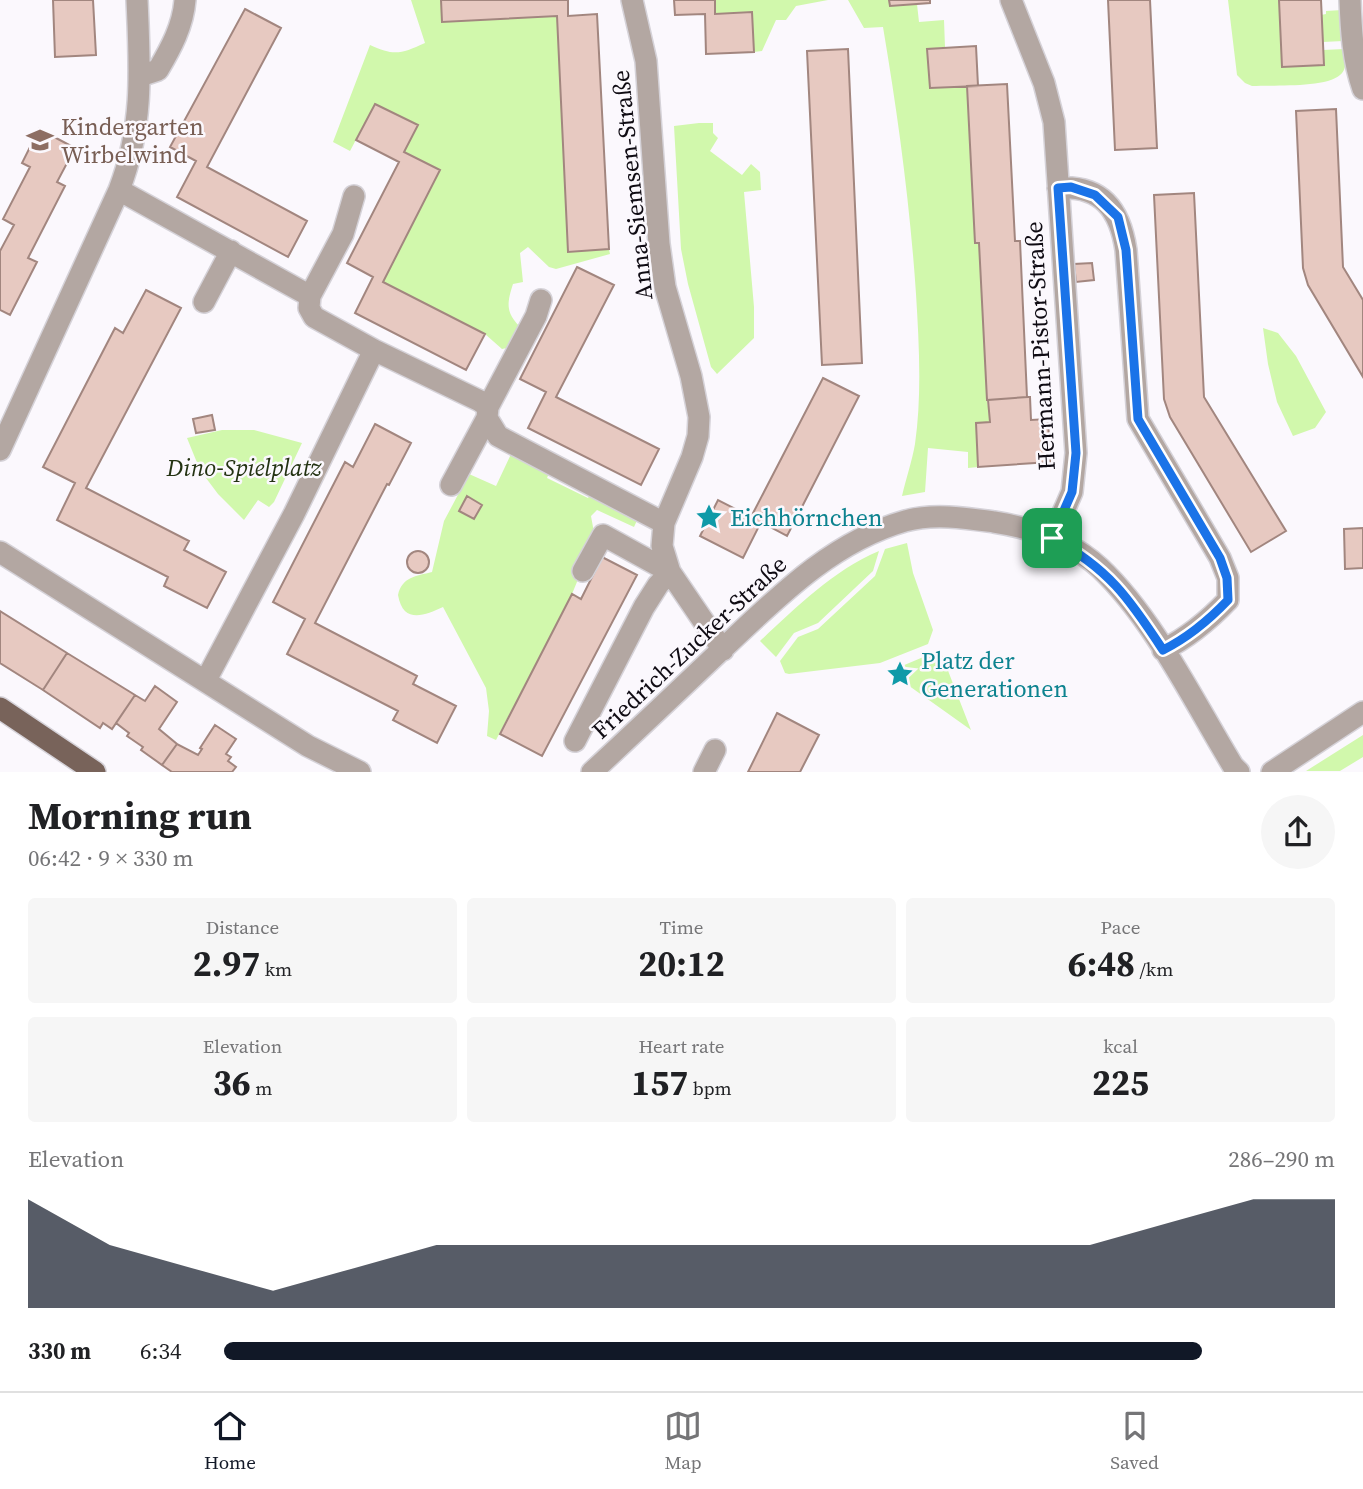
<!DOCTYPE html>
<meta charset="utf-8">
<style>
body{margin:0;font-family:"Source Serif 4",serif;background:#f6f6f6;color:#202124;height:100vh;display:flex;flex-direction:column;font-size:26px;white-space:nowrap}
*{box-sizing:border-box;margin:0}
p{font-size:23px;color:#757577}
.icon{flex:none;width:38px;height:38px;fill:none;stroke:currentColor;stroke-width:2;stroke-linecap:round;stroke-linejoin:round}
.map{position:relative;height:772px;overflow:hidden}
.panel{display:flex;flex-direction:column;background:#fff;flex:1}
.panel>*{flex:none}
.pin{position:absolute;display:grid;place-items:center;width:60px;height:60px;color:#fff;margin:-30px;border-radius:14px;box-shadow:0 4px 10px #0006}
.round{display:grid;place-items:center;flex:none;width:74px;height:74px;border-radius:37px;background:#f6f6f6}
.head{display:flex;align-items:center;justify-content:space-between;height:119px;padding:0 28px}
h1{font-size:38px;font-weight:700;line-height:52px}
.metrics{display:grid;grid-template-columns:repeat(3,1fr);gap:10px;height:119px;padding:7px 28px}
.metrics div{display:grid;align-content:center;border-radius:7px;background:#f6f6f6;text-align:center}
.metrics b{font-size:35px;font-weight:700}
.metrics small{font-size:19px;font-weight:400}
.metrics p{font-size:19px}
.chart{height:196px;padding:14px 28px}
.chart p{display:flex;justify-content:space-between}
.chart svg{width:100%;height:126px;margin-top:7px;fill:#111827;opacity:.7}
ul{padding:0 28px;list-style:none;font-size:23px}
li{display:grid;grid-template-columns:112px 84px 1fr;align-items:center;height:52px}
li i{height:18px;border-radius:9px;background:#111827}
.tabs{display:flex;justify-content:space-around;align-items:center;height:98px;border-top:2px solid #e0e0e0;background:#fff;font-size:19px;color:#757577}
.tabs a{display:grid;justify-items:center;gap:4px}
.tabs .current{color:#111827}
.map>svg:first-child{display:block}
</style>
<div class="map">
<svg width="1363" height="772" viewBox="0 0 1363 772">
<rect width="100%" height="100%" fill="#fbf8fd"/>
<path fill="#d1f8ac" d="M 411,0 L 441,0 L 442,22 L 557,16 L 610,254 L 556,269 L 549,267 L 528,247 L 520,253 L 523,282 L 513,284 C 506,306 506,313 523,330 L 515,346 L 502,349 L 485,334 L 383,282 L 440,170 L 404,152 L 418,125 L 375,104 L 350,151 L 333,142 L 370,45 C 394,56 401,54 425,43 Z
M 715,0 L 828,0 L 796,6 L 786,20 L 776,20 L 762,51 L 754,52 L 752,12 L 715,14 Z
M 848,0 L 889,0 L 890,6 L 917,4 L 919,22 L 944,20 L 945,47 L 927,49 L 930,87 L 967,86 L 975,243 L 979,243 L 987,399 L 990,422 L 976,423 L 978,467 L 968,468 L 968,452 L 928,448 L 925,492 L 902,496 C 906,479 912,461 915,444 C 922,395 919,343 916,294 C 910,204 898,116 883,27 L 864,28 Z
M 1228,0 L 1279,0 L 1283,66 L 1324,65 L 1323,50 L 1344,49 C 1345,58 1348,69 1340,75 C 1326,88 1272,85 1252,86 L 1245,83 L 1237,75 Z
M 1342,10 L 1343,41 L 1323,42 L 1321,15 L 1326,14 L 1326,11 Z
M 699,123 L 713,123 L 713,133 L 718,138 L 710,151 L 742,175 L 751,164 L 760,172 L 761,190 L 744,192 L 754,307 L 754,338 L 717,374 L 711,367 L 688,284 L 681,249 L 674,126 Z
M 1263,328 L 1278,333 L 1296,356 L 1326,412 L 1315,428 L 1293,436 L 1277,402 L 1268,364 Z
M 222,430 L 254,430 L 302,443 L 274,502 L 269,507 L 258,500 L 244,520 L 218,494 L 200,470 L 187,438 Z
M 511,454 L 550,471 L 547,478 L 588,498 L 592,492 L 639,516 L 634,527 L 597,510 L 591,516 L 595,538 L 572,594 L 496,740 L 487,736 L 489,711 L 486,688 L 443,607 C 424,616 403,624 398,595 C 402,577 416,576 432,572 L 444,521 L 469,474 L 496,486 Z
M 907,543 L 913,573 L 933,630 L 928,644 L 880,663 L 789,674 L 785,673 L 780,661 L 798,637 L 818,629 L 875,576 L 885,549 Z
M 879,551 L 873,571 L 818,623 L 794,633 L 776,657 L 760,641 C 797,607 832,571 879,551 Z
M 940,650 L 971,730 L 898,678 L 902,666 Z
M 1363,735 L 1363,757 L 1340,771 L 1306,771 Z"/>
<path fill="#e7c9c1" stroke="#a2867f" stroke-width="2" d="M 53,0 L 93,0 L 96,55 L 55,57 Z
M 441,0 L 568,0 L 568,16 L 597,14 L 609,249 L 568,252 L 557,16 L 442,22 Z
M 674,0 L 715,0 L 715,14 L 752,12 L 754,52 L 706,54 L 705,14 L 675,15 Z
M 889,0 L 930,0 L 930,3 L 890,6 Z
M 1108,0 L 1150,0 L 1157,148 L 1115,150 Z
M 1279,0 L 1321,0 L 1324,65 L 1282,67 Z
M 245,9 L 281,28 L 207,167 L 307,221 L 288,257 L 177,197 L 196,161 L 170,147 Z
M 976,46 L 978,86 L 930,88 L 927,49 Z
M 848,49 L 862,363 L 822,365 L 807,51 Z
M 1007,84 L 1015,241 L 1020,241 L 1027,397 L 987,400 L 979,243 L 975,243 L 967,86 Z
M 375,104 L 418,125 L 404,152 L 440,170 L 383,282 L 485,334 L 466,370 L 355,313 L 373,277 L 347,263 L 399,162 L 356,140 Z
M 1336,109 L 1343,267 L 1363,300 L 1363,377 L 1308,285 L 1303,268 L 1296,111 Z
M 39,129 L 75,148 L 57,182 L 65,186 L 28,258 L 37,262 L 10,315 L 0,310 L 0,251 L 14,225 L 3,219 L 30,167 L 22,163 Z
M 1194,193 L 1204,397 L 1286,531 L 1251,552 L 1170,417 L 1164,399 L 1154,195 Z
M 1092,263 L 1094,280 L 1076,282 L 1074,264 Z
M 577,267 L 614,285 L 556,397 L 659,449 L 641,485 L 528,428 L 546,392 L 520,379 Z
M 146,290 L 181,308 L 86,488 L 189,541 L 184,550 L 226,572 L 207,608 L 164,586 L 168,577 L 57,520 L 75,483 L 43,467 L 115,328 L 123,333 Z
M 823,378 L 859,396 L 787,536 L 761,522 L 743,558 L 700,536 L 718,500 L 751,517 Z
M 1027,397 L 1030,397 L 1031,420 L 1048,419 L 1050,462 L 978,467 L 976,423 L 990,422 L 988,400 Z
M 212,415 L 215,430 L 196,433 L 193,419 Z
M 375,424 L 411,443 L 389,485 L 387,484 L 315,623 L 417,676 L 413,684 L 456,706 L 437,743 L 393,720 L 398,711 L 287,654 L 305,619 L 273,602 L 345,462 L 353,467 Z
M 467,496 L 482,505 L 474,519 L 459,511 Z
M 1363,528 L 1363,568 L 1345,569 L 1344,529 Z
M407 562a11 11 0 1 1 22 0a11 11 0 1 1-22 0Z
M 602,557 L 637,575 L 542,756 L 500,734 L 572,594 L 581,599 Z
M 0,611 L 67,653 L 43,690 L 0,663 Z
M 67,653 L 135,695 L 112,729 L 103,723 L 100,728 L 43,690 Z
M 155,686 L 177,702 L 159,729 L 177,744 L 162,765 L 141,750 L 143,747 L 127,736 L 129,733 L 116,723 L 135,695 L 145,701 Z
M 777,713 L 819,735 L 800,772 L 748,772 Z
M 215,725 L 236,739 L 226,754 L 231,757 L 228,761 L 236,767 L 232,772 L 172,772 L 162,765 L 177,744 L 198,755 L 202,749 L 200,748 Z"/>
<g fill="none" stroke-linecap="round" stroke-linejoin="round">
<g stroke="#d5d2d8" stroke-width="24">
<path id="minor" d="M 632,0 L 646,61 L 659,244 L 665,287 L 691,376 L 699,417 L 698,436 L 692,457 L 664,523 L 662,546 L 670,572 L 723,650
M 1011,0 L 1044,83 L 1054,122 L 1076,453 L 1072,492 L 1052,538
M 1350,0 C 1351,30 1353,60 1363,89
M 140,76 L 158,70 C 171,48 183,26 185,0
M 1058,188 C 1102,185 1120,210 1126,250 L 1138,419 L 1220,558 L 1228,578 L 1228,600 C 1208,621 1189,637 1163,650
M 119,190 L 310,296
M 354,196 L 343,234 L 310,296 L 309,308 L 314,317 L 374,350 L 480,401 L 488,407 L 487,418 L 498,436 L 664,523
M 204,302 L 231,251
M 488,407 L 536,316 L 541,300
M 0,450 L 119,190 C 144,126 140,67 137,0
M 451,485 L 487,418
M 0,552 L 308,746 L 360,772
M 583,571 L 603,535 L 670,572
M 206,680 L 294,514 L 374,350
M 575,741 L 644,607 L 658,585 L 670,572
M 592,772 C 634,733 675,694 716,655 C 772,603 828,543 905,521 C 933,513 966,518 994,522 C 1032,528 1072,542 1100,568 C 1154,619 1194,702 1233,766 L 1239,772
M 704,772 L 715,750
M 1272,772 L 1363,712"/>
</g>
<g stroke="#d5d2d8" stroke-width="24">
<path id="major" d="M 0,708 L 95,772"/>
</g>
<use href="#minor" stroke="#b3a7a2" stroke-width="21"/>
<use href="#major" stroke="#78635a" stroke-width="21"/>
</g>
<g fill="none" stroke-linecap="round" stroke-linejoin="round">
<g stroke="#fff" stroke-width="14">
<path id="route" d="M 1071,187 L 1095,195 L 1118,217 L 1126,250 L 1138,419 L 1220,558 L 1227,578 L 1228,600 C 1208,621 1189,637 1163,650 C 1129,598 1108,568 1052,538 L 1072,492 L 1076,453 L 1058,188 Z"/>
</g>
<use href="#route" stroke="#1a73e8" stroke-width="9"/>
</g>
<defs>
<g id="school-bare" transform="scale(2.1)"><path d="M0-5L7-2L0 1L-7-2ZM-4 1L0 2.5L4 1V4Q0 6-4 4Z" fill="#8d6e63" stroke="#fbf8fd" stroke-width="2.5" paint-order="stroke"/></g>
<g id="sight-bare" transform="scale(2.1)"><path d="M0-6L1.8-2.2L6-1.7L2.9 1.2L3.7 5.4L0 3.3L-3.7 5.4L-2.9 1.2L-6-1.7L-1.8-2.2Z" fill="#0f9aa8" stroke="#fbf8fd" stroke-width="2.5" paint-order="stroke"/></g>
</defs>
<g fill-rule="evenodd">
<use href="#school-bare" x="40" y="140"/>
<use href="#sight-bare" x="709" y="517"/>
<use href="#sight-bare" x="900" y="674"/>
</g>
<g text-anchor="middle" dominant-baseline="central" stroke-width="5" stroke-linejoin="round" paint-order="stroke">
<g font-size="24" fill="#785e54" stroke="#fbf8fd" text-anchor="start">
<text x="61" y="126">Kindergarten<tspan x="61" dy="28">Wirbelwind</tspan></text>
</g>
<g font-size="24" fill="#0f0b13" stroke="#fbf8fd">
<text transform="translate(632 185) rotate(-96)">Anna-Siemsen-Straße</text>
<text transform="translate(1040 346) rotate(-93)">Hermann-Pistor-Straße</text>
<text transform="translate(689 647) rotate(-43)">Friedrich-Zucker-Straße</text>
</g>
<g font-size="24" font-style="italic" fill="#233212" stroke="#fbf8fd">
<text x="244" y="467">Dino-Spielplatz</text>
</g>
<g font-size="24" fill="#0d838f" stroke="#fbf8fd" text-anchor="start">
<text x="730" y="517">Eichhörnchen</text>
<text x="921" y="660">Platz der<tspan x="921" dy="28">Generationen</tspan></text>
</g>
</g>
</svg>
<div class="pin" style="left:1052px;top:538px;background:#1e9e55"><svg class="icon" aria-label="arrive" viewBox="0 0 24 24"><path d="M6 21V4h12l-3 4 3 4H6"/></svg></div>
</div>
<section class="panel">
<div class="head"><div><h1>Morning run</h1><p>06:42 · 9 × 330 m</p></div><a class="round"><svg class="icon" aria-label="share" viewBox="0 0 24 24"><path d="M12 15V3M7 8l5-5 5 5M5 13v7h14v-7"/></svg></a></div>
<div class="metrics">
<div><p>Distance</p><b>2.97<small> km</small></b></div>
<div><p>Time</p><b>20:12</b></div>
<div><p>Pace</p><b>6:48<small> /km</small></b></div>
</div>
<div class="metrics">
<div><p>Elevation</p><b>36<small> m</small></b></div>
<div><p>Heart rate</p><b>157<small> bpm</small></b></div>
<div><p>kcal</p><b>225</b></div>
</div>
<div class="chart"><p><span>Elevation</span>286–290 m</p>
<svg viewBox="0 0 160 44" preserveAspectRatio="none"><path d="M0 44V6L10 22L20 30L30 38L40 30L50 22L60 22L70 22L80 22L90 22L100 22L110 22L120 22L130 22L140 14L150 6L160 6V44z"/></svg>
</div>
<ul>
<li><b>330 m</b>6:34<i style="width:88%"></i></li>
</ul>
</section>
<nav class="tabs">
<a class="current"><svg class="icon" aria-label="home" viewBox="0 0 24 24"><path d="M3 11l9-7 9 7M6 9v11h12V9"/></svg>Home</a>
<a><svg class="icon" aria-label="map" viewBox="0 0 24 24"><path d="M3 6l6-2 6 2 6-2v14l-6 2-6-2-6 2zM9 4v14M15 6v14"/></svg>Map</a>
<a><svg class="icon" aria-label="saved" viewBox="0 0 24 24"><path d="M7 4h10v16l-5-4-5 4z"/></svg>Saved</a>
</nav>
